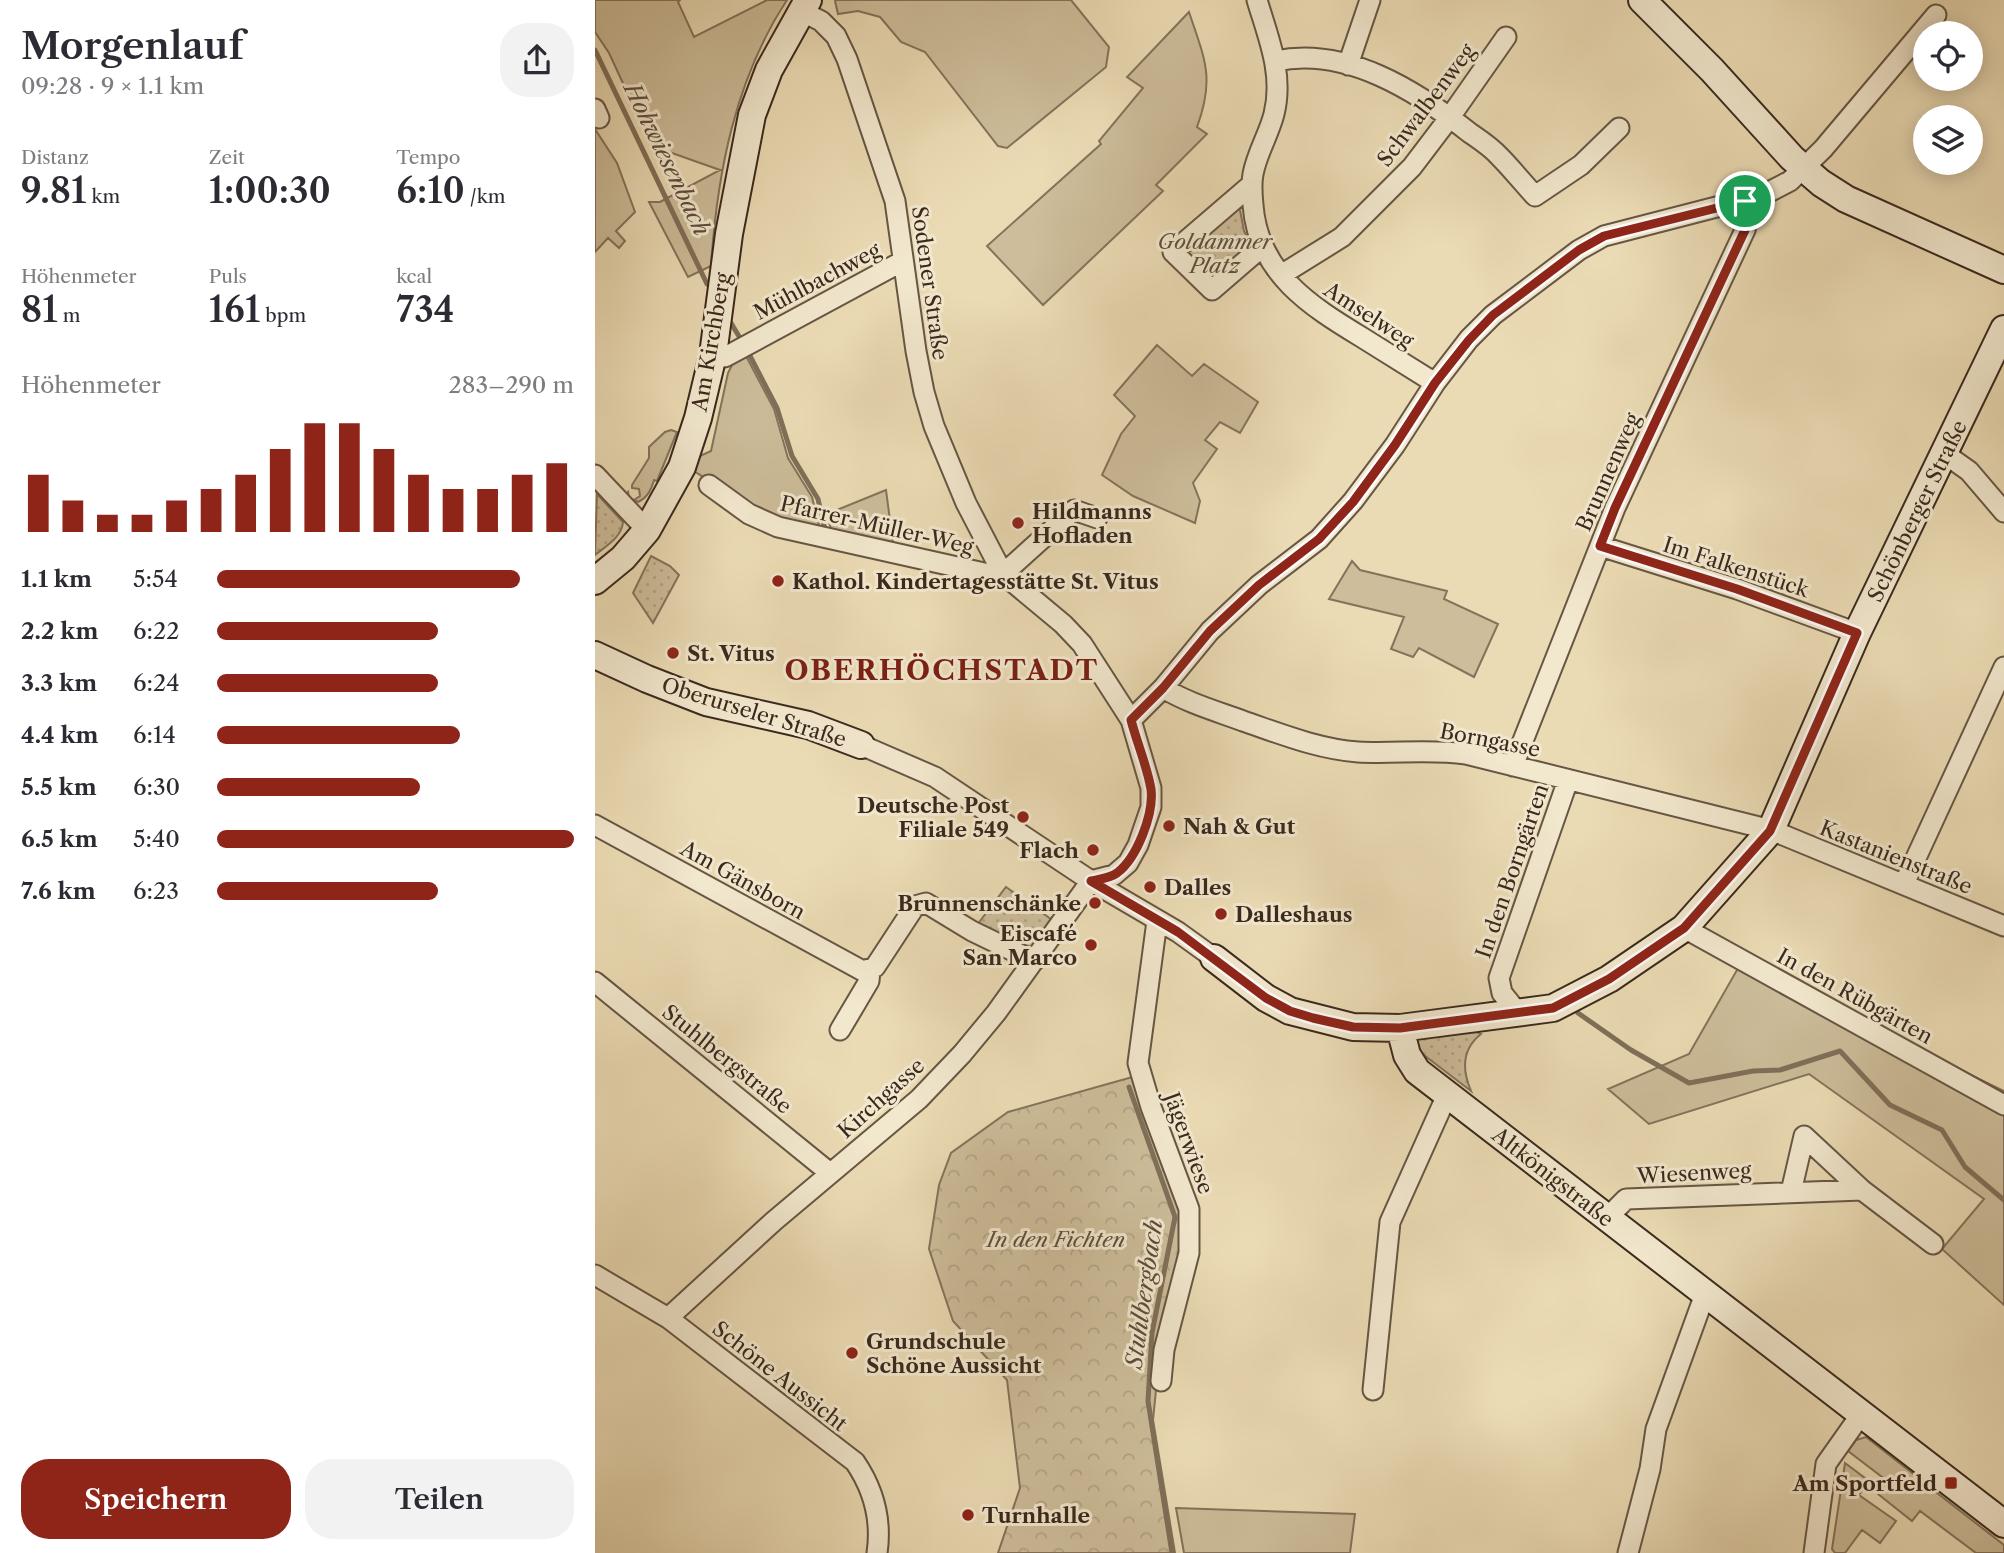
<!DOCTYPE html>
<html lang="de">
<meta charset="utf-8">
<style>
body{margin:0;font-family:"Libre Caslon Text",serif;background:#f2f2f3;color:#2b2b33;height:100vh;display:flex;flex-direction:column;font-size:26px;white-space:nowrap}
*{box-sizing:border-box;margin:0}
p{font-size:23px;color:#7c7c81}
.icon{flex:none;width:38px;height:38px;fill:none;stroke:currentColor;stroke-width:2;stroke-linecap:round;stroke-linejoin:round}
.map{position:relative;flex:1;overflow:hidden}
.panel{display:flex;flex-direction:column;background:#fff;width:595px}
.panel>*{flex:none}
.buttons{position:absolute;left:1318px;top:21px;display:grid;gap:14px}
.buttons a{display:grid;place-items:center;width:70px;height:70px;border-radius:50%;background:#fff;box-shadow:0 4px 18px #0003;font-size:35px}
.pin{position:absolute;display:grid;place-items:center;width:60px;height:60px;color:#fff;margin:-30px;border:4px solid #fff;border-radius:50%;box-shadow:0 2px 7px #0007}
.round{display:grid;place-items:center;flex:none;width:74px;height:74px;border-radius:28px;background:#f2f2f3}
.overview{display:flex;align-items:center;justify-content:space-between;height:119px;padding:0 21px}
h1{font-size:38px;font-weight:600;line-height:52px}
.stats{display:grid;grid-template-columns:repeat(3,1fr);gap:10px;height:119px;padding:7px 21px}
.stats div{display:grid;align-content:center}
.stats b{font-size:35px;font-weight:600}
.stats small{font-size:19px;font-weight:400}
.stats p{font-size:19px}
.chart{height:196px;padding:14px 21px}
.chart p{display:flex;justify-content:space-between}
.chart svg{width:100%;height:126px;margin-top:7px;stroke:#8f2418;stroke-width:6}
.button{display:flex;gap:14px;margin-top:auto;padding:14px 21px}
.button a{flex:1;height:80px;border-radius:28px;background:#8f2418;color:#fff;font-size:28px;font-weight:600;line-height:80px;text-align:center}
.button a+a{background:#f2f2f3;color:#2b2b33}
ul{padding:0 21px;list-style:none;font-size:23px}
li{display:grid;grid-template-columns:112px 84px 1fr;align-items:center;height:52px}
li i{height:18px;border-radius:9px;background:#8f2418}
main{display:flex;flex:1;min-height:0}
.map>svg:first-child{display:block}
</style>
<main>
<section class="panel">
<div class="overview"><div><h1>Morgenlauf</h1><p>09:28 · 9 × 1.1 km</p></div><a class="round"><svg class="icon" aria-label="share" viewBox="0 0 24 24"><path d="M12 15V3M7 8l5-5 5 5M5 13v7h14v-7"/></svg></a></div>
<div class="stats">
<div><p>Distanz</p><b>9.81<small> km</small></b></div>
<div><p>Zeit</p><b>1:00:30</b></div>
<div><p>Tempo</p><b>6:10<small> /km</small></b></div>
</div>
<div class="stats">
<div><p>Höhenmeter</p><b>81<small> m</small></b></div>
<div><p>Puls</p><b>161<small> bpm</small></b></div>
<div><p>kcal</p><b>734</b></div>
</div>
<div class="chart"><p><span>Höhenmeter</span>283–290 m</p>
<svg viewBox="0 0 160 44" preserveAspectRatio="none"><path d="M5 44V24M15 44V33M25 44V38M35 44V38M45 44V33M55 44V29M65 44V24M75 44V15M85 44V6M95 44V6M105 44V15M115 44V24M125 44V29M135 44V29M145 44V24M155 44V20"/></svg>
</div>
<ul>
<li><b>1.1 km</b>5:54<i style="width:85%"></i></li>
<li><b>2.2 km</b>6:22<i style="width:62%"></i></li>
<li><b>3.3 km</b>6:24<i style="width:62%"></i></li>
<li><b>4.4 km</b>6:14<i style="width:68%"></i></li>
<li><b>5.5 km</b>6:30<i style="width:57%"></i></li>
<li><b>6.5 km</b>5:40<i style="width:100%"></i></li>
<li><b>7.6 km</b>6:23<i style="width:62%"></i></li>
</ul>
<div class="button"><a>Speichern</a><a>Teilen</a></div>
</section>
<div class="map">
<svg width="1409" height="1553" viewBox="0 0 1409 1553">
<defs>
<pattern id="forest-crowns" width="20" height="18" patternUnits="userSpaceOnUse" patternTransform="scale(1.75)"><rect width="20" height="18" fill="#cdbd9a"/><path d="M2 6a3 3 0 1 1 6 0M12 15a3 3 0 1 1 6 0" fill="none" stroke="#b1a284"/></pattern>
<pattern id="park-dots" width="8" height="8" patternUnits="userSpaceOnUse" patternTransform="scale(1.75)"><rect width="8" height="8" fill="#cdbd9a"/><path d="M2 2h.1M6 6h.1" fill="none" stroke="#b1a284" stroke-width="1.8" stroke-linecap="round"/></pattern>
</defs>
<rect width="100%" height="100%" fill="#ebdbb4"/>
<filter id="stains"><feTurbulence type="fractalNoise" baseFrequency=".00286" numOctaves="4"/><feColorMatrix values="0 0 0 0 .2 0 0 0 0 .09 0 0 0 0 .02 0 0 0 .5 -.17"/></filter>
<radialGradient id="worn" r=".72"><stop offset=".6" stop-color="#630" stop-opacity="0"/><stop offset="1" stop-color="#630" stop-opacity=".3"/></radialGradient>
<path fill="#cdbd9a" stroke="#84735c" stroke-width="2" d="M 0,0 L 85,0 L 83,2 L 99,37 L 172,0 L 192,0 C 140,79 122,174 116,266 L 93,277 L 54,202 L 65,202 L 125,170 L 57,146 L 14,53 L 0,32 Z
M 241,0 L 476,0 L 514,47 L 511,67 L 412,148 L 403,146 L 330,52 L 306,42 L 285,17 L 263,11 L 243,14 L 240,1 Z
M 594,12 C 610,60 620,78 602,127 L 612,134 L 561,185 L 568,191 L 448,305 L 392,246 L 506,144 L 504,141 L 548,88 L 532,77 Z
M 0,129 L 22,163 L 40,212 L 21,231 L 30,241 L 24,248 L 13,238 L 0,252 Z
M 562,345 L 597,376 L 609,364 L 663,402 L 645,433 L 625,422 L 610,440 L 622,449 L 598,483 L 605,501 L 600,523 L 538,496 L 507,475 L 526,434 L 540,416 L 519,395 Z
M 151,356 L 179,409 L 193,458 L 217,497 L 225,529 L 169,516 L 99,471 L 105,456 L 116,451 L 133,373 L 138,363 Z
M 76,430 L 82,432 L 62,481 L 59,480 C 56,490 53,497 43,502 L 30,496 L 33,492 L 34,498 L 39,500 L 45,496 L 44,489 L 37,488 L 37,485 L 54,458 L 54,447 L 70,432 Z
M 291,490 L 298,543 L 237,533 L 232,514 Z
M 757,561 L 765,570 L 852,591 L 849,599 L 903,624 L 879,677 L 824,648 L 818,657 L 796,649 L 809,617 L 734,599 Z
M 1146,963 L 1409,1091 L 1409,1305 L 1347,1249 L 1389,1199 L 1214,1074 L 1054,1124 L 1013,1089 L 1094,1054 Z
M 1271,1437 L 1325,1479 L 1322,1485 L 1330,1490 L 1333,1486 L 1409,1545 L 1409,1553 L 1381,1553 L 1325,1511 L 1317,1521 L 1283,1494 L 1291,1480 L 1253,1451 L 1261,1440 Z
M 1250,1463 L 1274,1481 L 1264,1495 L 1301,1521 L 1285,1543 L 1267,1530 L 1250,1553 L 1240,1553 L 1237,1549 Z
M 581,1508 L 760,1514 L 755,1553 L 589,1553 Z"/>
<path fill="url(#forest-crowns)" stroke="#84735c" stroke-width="2" d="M 541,1076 L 589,1227 L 565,1351 L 558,1420 L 580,1553 L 403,1553 L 425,1488 L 412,1380 L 358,1321 L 334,1249 L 344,1185 L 356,1153 L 413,1112 Z"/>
<path fill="url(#park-dots)" stroke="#84735c" stroke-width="2" d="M 644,205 L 649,231 L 665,262 L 659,261 L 615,300 L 577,259 Z
M 2,494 L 28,522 C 27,537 11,546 0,555 Z
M 56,556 L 75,566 L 84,575 L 58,623 L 38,593 Z
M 411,887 L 460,922 L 441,945 L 434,947 L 382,925 Z
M 875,1029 L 886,1034 C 867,1049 867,1070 876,1091 L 817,1046 L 820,1037 Z"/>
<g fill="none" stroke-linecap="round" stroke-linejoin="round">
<path stroke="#806f59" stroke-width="5" d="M 0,50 L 112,284
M 136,323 L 148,343
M 154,354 L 182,408 L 197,456 L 223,499 L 230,530
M 983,1013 L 1036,1050 L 1094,1083 L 1158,1071 L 1185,1070 L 1245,1051 L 1295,1105 L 1347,1130 L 1370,1167 L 1409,1200
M 534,1087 L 580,1217 L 557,1333 L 553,1401 L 577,1553"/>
<g stroke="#665644" stroke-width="23">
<path id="street" d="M 662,0 C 673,37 689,74 679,114 C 674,134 662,153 658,174 C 656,184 657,195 658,205 C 663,273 715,306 768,338 C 792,353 816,368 840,383
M 206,11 L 226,21 L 241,36 L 252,59 L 300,201 L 321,351 L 329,392 L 339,426 L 371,503 L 408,574 L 468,624 L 487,644 L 536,720 L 556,788 L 556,807 L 543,845 L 533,863 L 519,875 L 496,881
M 681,61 C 751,46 822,91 875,133 C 885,140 896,147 904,156 C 917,169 928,183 940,196 L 986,165 L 1024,128
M 753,65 L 775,0
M 0,109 L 4,118
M 656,185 L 578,252 L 617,290 L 668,246
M 686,275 L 747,237 L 817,167 L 855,117 L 911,37
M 118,355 L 130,357 L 308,261
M 1350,454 L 1374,471 L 1409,512
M 0,475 L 52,530
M 114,485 L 154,514 L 183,527 L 389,573 L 408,574 L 479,510 L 502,518
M 1005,546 L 1142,589 L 1262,633
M 568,688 C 593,703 621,711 648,721 C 686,734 723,749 763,752 C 799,754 834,749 871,754 L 1176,830 L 1409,926
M 536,720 L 568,688 L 615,631 L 664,585 L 724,539 L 758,501 L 800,445 L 840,383 L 874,339 L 898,315 L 984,250 L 1009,236 L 1168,195 L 1195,181 L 1228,149 L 1341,15
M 266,745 L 340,777 L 496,881 L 583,932 L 619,958
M 918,766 L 1020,508 L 1150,230 L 1153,217 L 1150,201
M 0,825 L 268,971 L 280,967 L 320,906 L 331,903 L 377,931 L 439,961
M 1309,884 L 1409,667
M 562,921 L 543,1063 L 556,1107 L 594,1209 L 594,1253 L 569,1350 L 566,1381
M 1089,928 L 1409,1105
M 0,982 L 235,1173
M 923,1013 L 907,993 L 904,978 L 973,780
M 245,1030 L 274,981 L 275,970
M 1196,1192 L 1209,1136 L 1267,1190
M 1012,1218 L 1031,1199 L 1267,1190 L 1338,1244
M 0,1275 L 73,1318 L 260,1462 C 279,1490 287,1519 282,1553
M 73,1318 L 179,1221 L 324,1099 L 367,1054 L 401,1013 L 496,881
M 778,1390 L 795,1222 L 852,1095
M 1033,1553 L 1055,1469 L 1061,1429 L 1110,1294
M 1219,1553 L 1231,1464 L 1267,1413"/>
</g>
<g stroke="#3a291e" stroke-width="30">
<path id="secondary" d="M 1047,0 L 1117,70 L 1197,158 L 1226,183 L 1251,199 L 1409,270
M 0,581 L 28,558 L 52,530 L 87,467 L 103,418 L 118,355 L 134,234 L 157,115 L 174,70 L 213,0
M 0,655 L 52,679 L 111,702 L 213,725 L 266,745
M 619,958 L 671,998 L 695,1011 L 758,1027 L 805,1028 L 958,1008 L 1014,979 L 1089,928 L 1176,830 L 1262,633 L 1409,329
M 805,1028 L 812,1055 L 822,1071 L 1409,1524"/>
</g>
<use href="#street" stroke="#f2e8ce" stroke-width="19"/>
<use href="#secondary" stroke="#f2e8ce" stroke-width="26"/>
</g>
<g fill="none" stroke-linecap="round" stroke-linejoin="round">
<g stroke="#fff" stroke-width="14">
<path id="route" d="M 1150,201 L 1153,217 L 1150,230 L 1020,508 L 1005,546 L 1142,589 L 1262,633 L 1175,831 L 1089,928 L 1014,979 L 958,1008 L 805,1028 L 758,1027 L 718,1018 L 695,1011 L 671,998 L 583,932 L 496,881 C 505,879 515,878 522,873 C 542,858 559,814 556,789 C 552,766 542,743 536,720 L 568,688 L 615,631 L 664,585 L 724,539 L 758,502 L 800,445 L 840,383 L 874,340 L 898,315 L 984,250 L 1009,236 Z"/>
</g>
<use href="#route" stroke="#8f2418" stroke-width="9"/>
</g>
<g fill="#8f2418" stroke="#f2e8ce" stroke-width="2.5">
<circle cx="423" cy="523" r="7"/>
<circle cx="183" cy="581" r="7"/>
<circle cx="78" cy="653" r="7"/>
<circle cx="428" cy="817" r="7"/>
<circle cx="574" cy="826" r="7"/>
<circle cx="498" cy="850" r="7"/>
<circle cx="555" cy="887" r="7"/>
<circle cx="500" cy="903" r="7"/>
<circle cx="626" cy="914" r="7"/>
<circle cx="496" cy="945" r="7"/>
<circle cx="257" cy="1353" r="7"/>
<rect x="1349" y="1476" width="14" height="14" rx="3.5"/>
<circle cx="373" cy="1515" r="7"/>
</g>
<g text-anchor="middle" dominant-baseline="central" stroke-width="6" stroke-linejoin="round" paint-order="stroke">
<g font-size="21" fill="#3a291e" stroke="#f2e8ce">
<text transform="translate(831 105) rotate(-53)">Schwalbenweg</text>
<text transform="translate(222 281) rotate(-28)">Mühlbachweg</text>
<text transform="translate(335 283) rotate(82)">Sodener Straße</text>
<text transform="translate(774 315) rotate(33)">Amselweg</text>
<text transform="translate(116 342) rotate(-80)">Am Kirchberg</text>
<text transform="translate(1013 472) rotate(-66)">Brunnenweg</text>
<text transform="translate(1322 511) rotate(-64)">Schönberger Straße</text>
<text transform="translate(282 525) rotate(13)">Pfarrer-Müller-Weg</text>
<text transform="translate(1141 567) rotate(18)">Im Falkenstück</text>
<text transform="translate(159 712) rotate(17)">Oberurseler Straße</text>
<text transform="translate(895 740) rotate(11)">Borngasse</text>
<text transform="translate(1301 857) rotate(22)">Kastanienstraße</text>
<text transform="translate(917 871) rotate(-71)">In den Borngärten</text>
<text transform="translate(148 880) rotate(29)">Am Gänsborn</text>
<text transform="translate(1260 996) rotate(29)">In den Rübgärten</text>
<text transform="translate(132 1059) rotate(39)">Stuhlbergstraße</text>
<text transform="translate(286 1098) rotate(-42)">Kirchgasse</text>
<text transform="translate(594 1143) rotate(70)">Jägerwiese</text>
<text transform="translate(1099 1173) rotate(-3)">Wiesenweg</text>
<text transform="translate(958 1177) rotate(38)">Altkönigstraße</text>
<text transform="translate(185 1376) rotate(38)">Schöne Aussicht</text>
</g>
<g font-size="21" font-style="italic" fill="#5f4e3d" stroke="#f2e8ce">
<text x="620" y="241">Goldammer<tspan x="620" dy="24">Platz</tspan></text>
<text x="461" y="1239">In den Fichten</text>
</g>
<g font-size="21" font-weight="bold" fill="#3a291e" stroke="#f2e8ce" text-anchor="start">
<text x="437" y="511">Hildmanns<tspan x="437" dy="24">Hofladen</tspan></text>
<text x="197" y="581">Kathol. Kindertagesstätte St. Vitus</text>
<text x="92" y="653">St. Vitus</text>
<text x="414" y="805" text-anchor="end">Deutsche Post<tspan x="414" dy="24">Filiale 549</tspan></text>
<text x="588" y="826">Nah &amp; Gut</text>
<text x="484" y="850" text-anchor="end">Flach</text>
<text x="569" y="887">Dalles</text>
<text x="486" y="903" text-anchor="end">Brunnenschänke</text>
<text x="640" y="914">Dalleshaus</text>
<text x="482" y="933" text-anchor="end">Eiscafé<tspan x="482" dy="24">San Marco</tspan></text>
<text x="271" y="1341">Grundschule<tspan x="271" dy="24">Schöne Aussicht</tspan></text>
<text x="1342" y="1483" text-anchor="end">Am Sportfeld</text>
<text x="387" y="1515">Turnhalle</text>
</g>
<g font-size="23" font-style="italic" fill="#5d4c3c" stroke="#f2e8ce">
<text transform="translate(72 159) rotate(64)">Hohwiesenbach</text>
<text transform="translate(549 1294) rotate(-82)">Stuhlbergbach</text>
</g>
<g font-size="28" font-weight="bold" letter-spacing="2" fill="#7a1f14" stroke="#f2e8ce">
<text x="347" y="670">OBERHÖCHSTADT</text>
</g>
</g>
<rect width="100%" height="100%" filter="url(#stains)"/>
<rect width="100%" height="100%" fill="url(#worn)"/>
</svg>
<div class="buttons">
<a><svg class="icon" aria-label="locate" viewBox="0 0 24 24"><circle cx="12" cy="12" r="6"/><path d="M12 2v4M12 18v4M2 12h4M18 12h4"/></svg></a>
<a><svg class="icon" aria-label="layers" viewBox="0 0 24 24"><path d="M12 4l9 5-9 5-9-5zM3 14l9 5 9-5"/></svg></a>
</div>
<div class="pin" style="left:1150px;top:201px;background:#1e9e55"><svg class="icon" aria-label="arrive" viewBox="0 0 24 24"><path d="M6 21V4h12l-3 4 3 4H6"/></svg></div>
</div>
</main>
